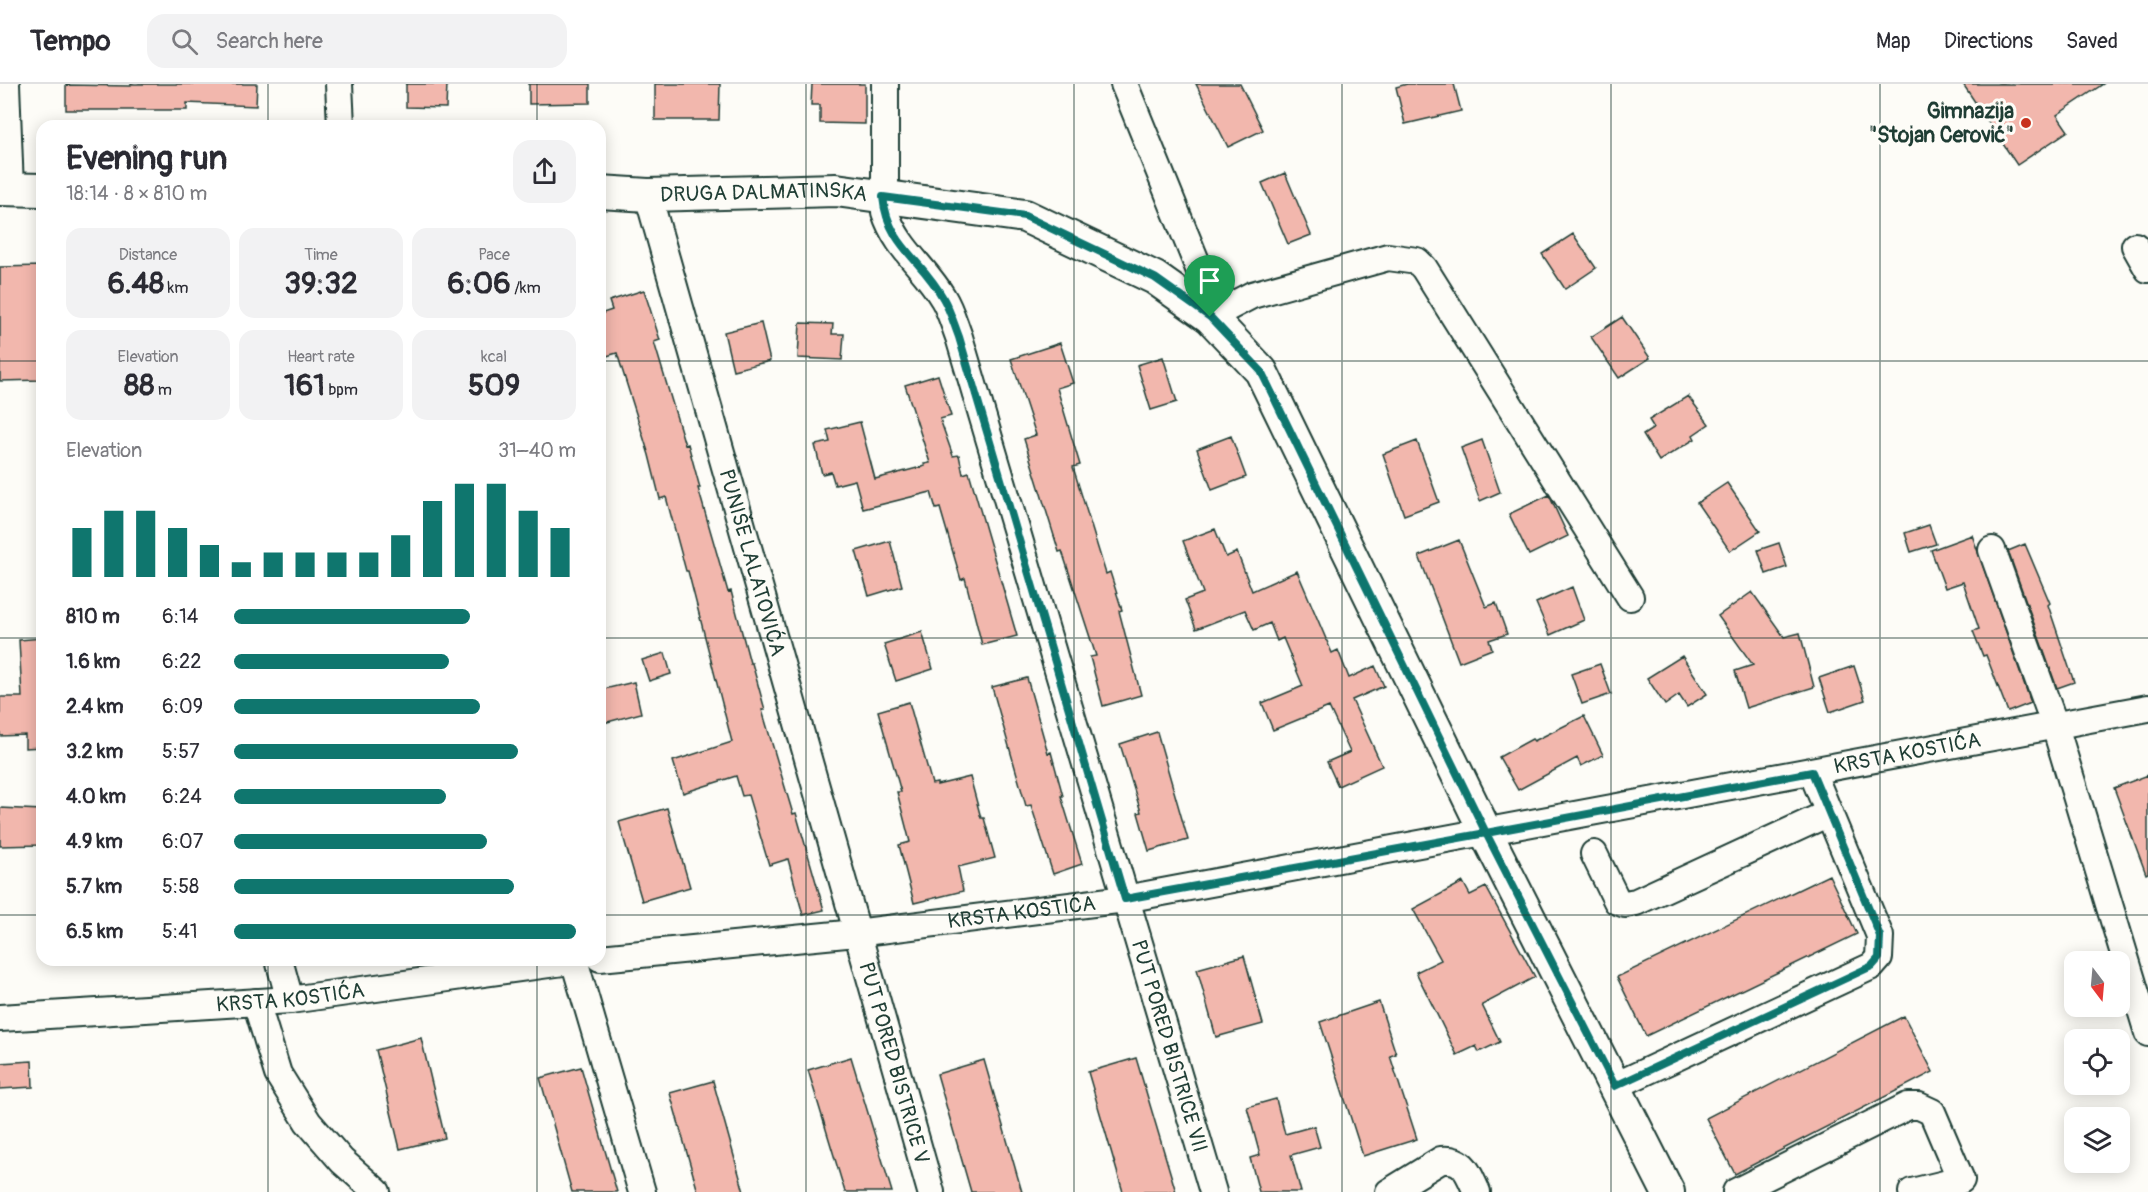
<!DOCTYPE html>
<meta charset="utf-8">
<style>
body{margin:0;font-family:Pangolin,sans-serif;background:#f2f2f3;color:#2b2b33;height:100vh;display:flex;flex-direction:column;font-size:22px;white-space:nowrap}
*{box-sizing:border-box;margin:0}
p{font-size:20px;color:#7c7c81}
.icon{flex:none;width:33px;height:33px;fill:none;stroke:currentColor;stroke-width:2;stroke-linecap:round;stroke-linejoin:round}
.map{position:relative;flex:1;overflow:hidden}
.drawer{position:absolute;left:36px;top:36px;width:570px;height:846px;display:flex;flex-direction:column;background:#fff;border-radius:18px;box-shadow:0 3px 15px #0003}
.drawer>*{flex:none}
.needle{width:39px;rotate:164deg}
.controls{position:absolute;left:2064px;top:867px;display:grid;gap:12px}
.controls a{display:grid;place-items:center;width:66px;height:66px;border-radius:12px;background:#fff;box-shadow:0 3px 15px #0003;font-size:30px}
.pin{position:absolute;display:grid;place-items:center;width:51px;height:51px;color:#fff;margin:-62px -26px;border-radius:50% 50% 50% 0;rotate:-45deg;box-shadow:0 0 6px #0007}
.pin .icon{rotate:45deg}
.round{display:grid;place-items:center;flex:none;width:63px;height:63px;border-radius:18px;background:#f2f2f3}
.summary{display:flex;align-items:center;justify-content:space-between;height:102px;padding:0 30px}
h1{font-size:33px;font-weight:700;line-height:45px}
.figures{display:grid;grid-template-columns:repeat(3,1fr);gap:9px;height:102px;padding:6px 30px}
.figures div{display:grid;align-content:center;border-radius:15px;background:#f2f2f3;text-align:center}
.figures b{font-size:30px;font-weight:700}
.figures small{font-size:16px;font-weight:400}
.figures p{font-size:16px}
.chart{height:168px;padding:12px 30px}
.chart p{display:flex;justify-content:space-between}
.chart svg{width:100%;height:108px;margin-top:6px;stroke:#0f766e;stroke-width:6}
ul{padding:0 30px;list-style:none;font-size:20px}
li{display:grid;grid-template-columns:96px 72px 1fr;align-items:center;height:45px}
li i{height:15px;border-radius:8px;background:#0f766e}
header{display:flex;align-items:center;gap:36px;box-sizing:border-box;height:84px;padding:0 30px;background:#fff;border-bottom:2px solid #e1e1e2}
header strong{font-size:28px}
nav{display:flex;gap:33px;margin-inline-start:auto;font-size:21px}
.search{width:420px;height:54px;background:#f2f2f3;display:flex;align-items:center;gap:15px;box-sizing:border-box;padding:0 21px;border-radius:18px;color:#7c7c81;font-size:22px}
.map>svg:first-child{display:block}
</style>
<header>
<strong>Tempo</strong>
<div class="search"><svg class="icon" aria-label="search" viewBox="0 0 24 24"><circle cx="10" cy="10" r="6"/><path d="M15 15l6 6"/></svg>Search here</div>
<nav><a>Map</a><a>Directions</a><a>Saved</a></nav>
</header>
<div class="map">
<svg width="2148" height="1108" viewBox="0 0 2148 1108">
<rect width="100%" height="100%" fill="#fdfcf7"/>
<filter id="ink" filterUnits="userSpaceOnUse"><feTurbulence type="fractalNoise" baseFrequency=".0167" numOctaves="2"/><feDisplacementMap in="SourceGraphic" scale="12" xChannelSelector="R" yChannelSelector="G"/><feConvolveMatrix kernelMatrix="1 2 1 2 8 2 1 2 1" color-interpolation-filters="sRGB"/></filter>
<g filter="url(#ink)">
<path fill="#f2b7ad" stroke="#1f3d34" stroke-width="1.5" d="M 131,0 L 257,0 L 256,22 L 187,19 L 187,26 L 66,26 L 66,1 L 131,2 Z
M 406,0 L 447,0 L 446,24 L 406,23 Z
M 529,0 L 590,0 L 590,19 L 529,20 Z
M 655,0 L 720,0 L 719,36 L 655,36 Z
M 812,0 L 865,0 L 865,40 L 820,39 L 820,21 L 811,21 Z
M 1196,0 L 1240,0 L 1263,46 L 1228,63 Z
M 1407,0 L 1454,0 L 1461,27 L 1405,40 L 1396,3 Z
M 1963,0 L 2103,0 L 2057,31 L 2068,47 L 2017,81 Z
M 1285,89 L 1311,151 L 1288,160 L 1262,99 Z
M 1573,150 L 1596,184 L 1565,205 L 1542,170 Z
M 42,182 L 42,296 L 0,297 L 0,183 Z
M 644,206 L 660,256 L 654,258 L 685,361 L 688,360 L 700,404 L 698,404 L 728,508 L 731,507 L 750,579 L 752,579 L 765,626 L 762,626 L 793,730 L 796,729 L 824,826 L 803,831 L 788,775 L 769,781 L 748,711 L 742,712 L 736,692 L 683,709 L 673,677 L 732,658 L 688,487 L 686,487 L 666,413 L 660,415 L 649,371 L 617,269 L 600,274 L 600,230 L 612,226 L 609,217 Z
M 1622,233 L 1650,274 L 1619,294 L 1591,253 Z
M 761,239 L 770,277 L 733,286 L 724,248 Z
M 800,239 L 833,240 L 832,250 L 844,250 L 842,276 L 798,274 Z
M 1060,259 L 1073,299 L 1057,304 L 1080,381 L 1073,383 L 1106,490 L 1110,488 L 1122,526 L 1119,527 L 1141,611 L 1103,622 L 1090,573 L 1096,572 L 1062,467 L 1059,468 L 1024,355 L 1036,351 L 1011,275 Z
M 1163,273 L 1177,318 L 1151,326 L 1137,281 Z
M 938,291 L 951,332 L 940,335 L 953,372 L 959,371 L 963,390 L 969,388 L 1017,552 L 982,561 L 965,494 L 961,496 L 940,424 L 936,425 L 931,408 L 863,425 L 855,396 L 835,401 L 831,388 L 822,390 L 815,361 L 830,358 L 827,346 L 860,338 L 875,395 L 925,382 L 924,380 L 930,379 L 905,301 Z
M 1688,312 L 1709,340 L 1693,351 L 1695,355 L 1659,377 L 1643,351 L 1654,344 L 1649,336 Z
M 1231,352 L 1246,393 L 1212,406 L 1197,365 Z
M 1482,356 L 1500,408 L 1480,417 L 1461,364 Z
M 1417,357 L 1439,418 L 1404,431 L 1383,370 Z
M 1727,399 L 1760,447 L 1730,467 L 1697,419 Z
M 1549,411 L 1568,452 L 1529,471 L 1509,430 Z
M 1929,441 L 1936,460 L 1911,468 L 1905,449 Z
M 1215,445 L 1226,473 L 1237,468 L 1252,507 L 1297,487 L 1332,569 L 1338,566 L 1349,594 L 1375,582 L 1384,602 L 1352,616 L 1382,682 L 1338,702 L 1327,678 L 1350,668 L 1329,623 L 1273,646 L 1262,619 L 1303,602 L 1283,554 L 1277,557 L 1270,539 L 1254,546 L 1245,526 L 1196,545 L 1185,516 L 1203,509 L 1183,457 Z
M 1972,451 L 2031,619 L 2008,628 L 1986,571 L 1983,572 L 1973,547 L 1979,545 L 1963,498 L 1945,504 L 1931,466 Z
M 1459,456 L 1486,523 L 1496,519 L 1507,550 L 1489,556 L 1492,565 L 1459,578 L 1419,472 Z
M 890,457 L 902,502 L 869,512 L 856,467 Z
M 1779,459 L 1787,483 L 1766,490 L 1758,466 Z
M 2025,460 L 2050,519 L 2048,521 L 2074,598 L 2057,604 L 2008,467 Z
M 1572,503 L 1584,536 L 1550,551 L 1536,519 Z
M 1752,508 L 1784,553 L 1800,549 L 1814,603 L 1746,624 L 1735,587 L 1753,581 L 1718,532 Z
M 922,548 L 933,585 L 896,597 L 884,560 Z
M 42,554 L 42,663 L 25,664 L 25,651 L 0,652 L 0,613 L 22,613 L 19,556 Z
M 665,569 L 671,590 L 649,597 L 642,576 Z
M 1682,572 L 1707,610 L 1687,623 L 1679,611 L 1665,621 L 1647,594 Z
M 1600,580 L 1611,610 L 1582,620 L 1571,590 Z
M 1854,582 L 1865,616 L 1830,628 L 1819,594 Z
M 1027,594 L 1048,669 L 1051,668 L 1063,712 L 1061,712 L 1082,780 L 1053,790 L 1031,721 L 1026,722 L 992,603 Z
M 634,598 L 641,629 L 600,640 L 600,606 Z
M 909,618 L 932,700 L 937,699 L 937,701 L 970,693 L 981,734 L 984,734 L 995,774 L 958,783 L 963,807 L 914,819 L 899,761 L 910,758 L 897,708 L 901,708 L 878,627 Z
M 1584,632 L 1603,671 L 1581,682 L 1577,674 L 1518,706 L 1499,673 L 1532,655 L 1534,657 Z
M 1157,648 L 1188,756 L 1149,767 L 1138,729 L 1141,728 L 1120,660 Z
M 2148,691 L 2148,789 L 2146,790 L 2114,704 Z
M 0,724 L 42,726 L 42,761 L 0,762 Z
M 667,724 L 690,803 L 642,817 L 619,738 Z
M 1829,791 L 1857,850 L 1646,952 L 1617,893 Z
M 1463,798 L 1470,811 L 1486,803 L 1535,893 L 1482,921 L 1500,958 L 1479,968 L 1476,962 L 1457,971 L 1416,888 L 1441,876 L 1413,825 Z
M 1244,872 L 1263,940 L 1216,953 L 1197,885 Z
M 1379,918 L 1396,970 L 1390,972 L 1417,1055 L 1363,1072 L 1320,938 Z
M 1904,932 L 1933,988 L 1735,1090 L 1706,1034 Z
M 421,954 L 445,1054 L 400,1065 L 376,966 Z
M 851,973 L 892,1108 L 845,1108 L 808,986 Z
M 1136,974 L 1176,1108 L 1123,1108 L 1088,988 Z
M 984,976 L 1022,1108 L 971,1108 L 937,990 Z
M 32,977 L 33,1003 L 0,1005 L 0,979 Z
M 581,983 L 617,1108 L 572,1108 L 540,994 Z
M 713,997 L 744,1108 L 698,1108 L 670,1009 Z
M 1276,1015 L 1285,1050 L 1314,1042 L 1320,1063 L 1291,1071 L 1301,1108 L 1259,1108 L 1250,1074 L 1260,1071 L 1247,1023 Z"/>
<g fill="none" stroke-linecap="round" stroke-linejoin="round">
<g stroke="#1f3d34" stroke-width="30">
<g id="minor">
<path d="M 6,0 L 10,105"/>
<path d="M 339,0 L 341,42"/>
<path id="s1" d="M 885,0 L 885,128 C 897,165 924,182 943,214 C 950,225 954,240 959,253 L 1213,1108"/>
<path d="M 1124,0 L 1204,197 L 1210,233 L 1252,211 L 1388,173 L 1417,177 L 1424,184 L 1630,513"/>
<path id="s2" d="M 648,111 L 931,1108"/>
<path d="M 2135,162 L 2148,185"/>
<path d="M 1992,466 L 2055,642 L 2148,949"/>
<path d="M 1594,770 L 1617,817 L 1625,820 L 1636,818 L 1829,729"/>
<path id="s3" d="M 600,874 L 856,849 L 1125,815 L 2148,624"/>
<path d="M 279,876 L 290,916"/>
<path d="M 574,876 L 642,1108"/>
<path d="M 256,918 L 278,990 L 308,1038 L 342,1077 L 377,1108"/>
<path id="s4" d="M 0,934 L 290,916 L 578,876"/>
<path d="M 1615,1002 L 1872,882 L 1879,874 L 1880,852 L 1812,688"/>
<path d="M 1389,1108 L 1441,1076 C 1466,1074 1468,1090 1477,1108"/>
<path d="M 1736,1108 L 1908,1022 L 1919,1022 L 1932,1028 L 1961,1096 L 1912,1108"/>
</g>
</g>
<g stroke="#1f3d34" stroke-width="36">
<g id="tertiary">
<path d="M 0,105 L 42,106"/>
<path id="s5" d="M 600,108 L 648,111 L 836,106 L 1025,132 L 1155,194 L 1210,233 L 1261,287 L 1486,749 L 1668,1108"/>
</g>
</g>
<use href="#minor" stroke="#fdfcf7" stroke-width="26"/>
<use href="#tertiary" stroke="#fdfcf7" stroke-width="32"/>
</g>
</g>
<g fill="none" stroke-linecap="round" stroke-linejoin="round" filter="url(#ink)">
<g stroke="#fff" stroke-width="12">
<path id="route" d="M 1210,233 L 1261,287 L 1486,749 L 1812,688 L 1880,852 L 1879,874 L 1872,882 L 1615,1002 L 1486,749 L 1125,815 L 959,253 C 954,240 950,226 943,214 C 922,175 888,162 883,113 L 1025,132 L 1155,194 L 1210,233"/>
</g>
<use href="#route" stroke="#0f766e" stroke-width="8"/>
</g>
<path fill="none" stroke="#1f3d34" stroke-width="1.5" stroke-opacity="0.55" d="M 268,0 L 268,42M 537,0 L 537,42M 806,0 L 806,1108M 1074,0 L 1074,1108M 1342,0 L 1342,1108M 1611,0 L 1611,1108M 1880,0 L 1880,1108M 0,277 L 42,277M 600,277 L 2148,277M 0,554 L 42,554M 600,554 L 2148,554M 0,831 L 42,831M 600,831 L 2148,831M 268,876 L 268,1108M 537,876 L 537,1108"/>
<circle fill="#c8321e" stroke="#fdfcf7" stroke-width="2" cx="2026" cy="39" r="6"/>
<g text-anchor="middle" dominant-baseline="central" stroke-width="6" stroke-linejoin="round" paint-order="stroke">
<g font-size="21" font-weight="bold" fill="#1f3d34" stroke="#fdfcf7" text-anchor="end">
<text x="2014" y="27">Gimnazija<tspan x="2014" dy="24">"Stojan Cerović"</tspan></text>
</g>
<g font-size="21" fill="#1f3d34" stroke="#fdfcf7">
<text stroke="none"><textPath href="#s5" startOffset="164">DRUGA DALMATINSKA</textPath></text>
<text stroke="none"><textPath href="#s2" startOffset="382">PUNIŠE LALATOVIĆA</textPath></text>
<text stroke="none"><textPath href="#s3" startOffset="1324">KRSTA KOSTIĆA</textPath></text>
<text stroke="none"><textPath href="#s3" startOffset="424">KRSTA KOSTIĆA</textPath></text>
<text stroke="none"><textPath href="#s4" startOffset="291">KRSTA KOSTIĆA</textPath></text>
<text stroke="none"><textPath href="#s1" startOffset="1014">PUT PORED BISTRICE VII</textPath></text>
<text stroke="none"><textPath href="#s2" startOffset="902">PUT PORED BISTRICE V</textPath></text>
</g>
</g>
</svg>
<div class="controls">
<a><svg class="needle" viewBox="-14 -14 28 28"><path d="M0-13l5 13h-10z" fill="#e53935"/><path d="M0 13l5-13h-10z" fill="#7c7c81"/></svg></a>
<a><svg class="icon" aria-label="locate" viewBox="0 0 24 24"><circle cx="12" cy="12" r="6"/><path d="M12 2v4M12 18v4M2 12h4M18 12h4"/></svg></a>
<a><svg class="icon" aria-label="layers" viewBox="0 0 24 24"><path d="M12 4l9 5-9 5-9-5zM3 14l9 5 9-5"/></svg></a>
</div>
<div class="pin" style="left:1210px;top:233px;background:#1e9e55"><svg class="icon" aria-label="arrive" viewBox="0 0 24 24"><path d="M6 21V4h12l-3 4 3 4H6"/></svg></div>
<section class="drawer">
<div class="summary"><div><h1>Evening run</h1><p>18:14 · 8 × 810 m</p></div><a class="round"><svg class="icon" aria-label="share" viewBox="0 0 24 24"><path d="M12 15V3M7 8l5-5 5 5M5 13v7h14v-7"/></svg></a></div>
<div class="figures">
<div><p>Distance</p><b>6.48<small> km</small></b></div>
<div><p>Time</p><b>39:32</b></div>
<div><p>Pace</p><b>6:06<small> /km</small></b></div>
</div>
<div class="figures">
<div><p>Elevation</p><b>88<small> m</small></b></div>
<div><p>Heart rate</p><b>161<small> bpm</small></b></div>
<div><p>kcal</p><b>509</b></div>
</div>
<div class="chart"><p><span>Elevation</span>31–40 m</p>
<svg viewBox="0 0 160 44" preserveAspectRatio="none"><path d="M5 44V24M15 44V17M25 44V17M35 44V24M45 44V31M55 44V38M65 44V34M75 44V34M85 44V34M95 44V34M105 44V27M115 44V13M125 44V6M135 44V6M145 44V17M155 44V24"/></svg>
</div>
<ul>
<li><b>810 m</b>6:14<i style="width:69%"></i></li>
<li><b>1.6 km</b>6:22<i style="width:63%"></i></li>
<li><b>2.4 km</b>6:09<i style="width:72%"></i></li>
<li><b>3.2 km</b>5:57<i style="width:83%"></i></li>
<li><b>4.0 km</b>6:24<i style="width:62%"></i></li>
<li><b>4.9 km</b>6:07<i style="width:74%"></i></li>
<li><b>5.7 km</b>5:58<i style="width:82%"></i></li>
<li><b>6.5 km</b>5:41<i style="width:100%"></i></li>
</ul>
</section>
</div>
